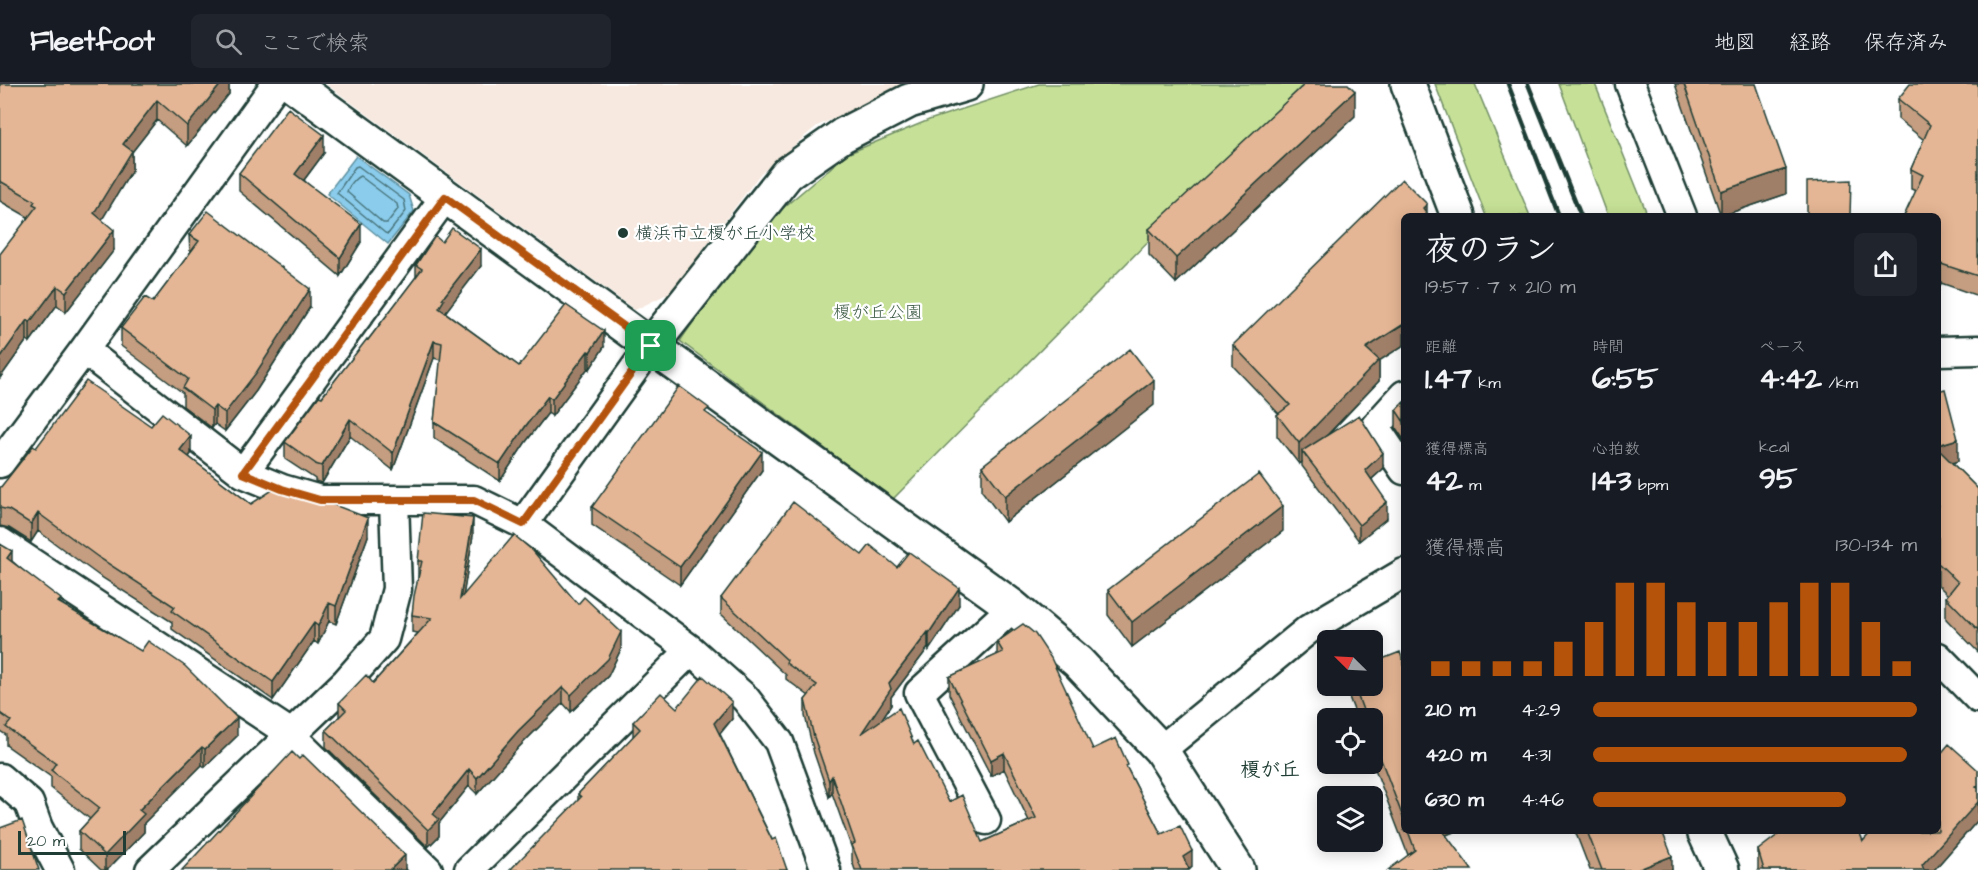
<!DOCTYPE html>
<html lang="ja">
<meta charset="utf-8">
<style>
body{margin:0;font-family:"Architects Daughter","Klee One",sans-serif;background:#20242c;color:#f1f3f6;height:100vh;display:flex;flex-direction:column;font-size:22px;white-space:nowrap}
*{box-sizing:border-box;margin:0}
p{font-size:20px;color:#9ea1a6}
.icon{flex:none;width:33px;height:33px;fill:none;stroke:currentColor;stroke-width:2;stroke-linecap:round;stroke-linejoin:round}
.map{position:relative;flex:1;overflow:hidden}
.side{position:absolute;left:1401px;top:129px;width:540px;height:621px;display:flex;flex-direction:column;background:#171b24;border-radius:9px;box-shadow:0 3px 15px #0003}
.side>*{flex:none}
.needle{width:39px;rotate:294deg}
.buttons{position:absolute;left:1317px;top:546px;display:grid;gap:12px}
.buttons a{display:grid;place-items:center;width:66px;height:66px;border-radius:9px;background:#171b24;box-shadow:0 3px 15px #0003;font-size:30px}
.scale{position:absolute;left:18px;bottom:15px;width:108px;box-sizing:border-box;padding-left:6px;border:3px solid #1f3d34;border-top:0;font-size:16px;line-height:21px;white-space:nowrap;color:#1f3d34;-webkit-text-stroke:4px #fff;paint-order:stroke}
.pin{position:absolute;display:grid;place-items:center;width:51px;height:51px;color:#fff;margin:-26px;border-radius:12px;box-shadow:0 3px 9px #0006}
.round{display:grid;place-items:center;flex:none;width:63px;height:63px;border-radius:9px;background:#20242c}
.head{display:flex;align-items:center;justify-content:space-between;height:102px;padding:0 24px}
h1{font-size:33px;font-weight:800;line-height:45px}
.metrics{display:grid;grid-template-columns:repeat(3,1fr);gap:9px;height:102px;padding:6px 24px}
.metrics div{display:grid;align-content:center}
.metrics b{font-size:30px;font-weight:800}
.metrics small{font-size:16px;font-weight:400}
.metrics p{font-size:16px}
.chart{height:168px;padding:12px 24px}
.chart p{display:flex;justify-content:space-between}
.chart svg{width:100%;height:108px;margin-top:6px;stroke:#b45309;stroke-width:6}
ul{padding:0 24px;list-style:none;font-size:20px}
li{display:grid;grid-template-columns:96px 72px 1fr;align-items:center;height:45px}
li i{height:15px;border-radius:8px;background:#b45309}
header{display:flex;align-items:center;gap:36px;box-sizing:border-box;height:84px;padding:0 30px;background:#171b24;border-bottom:2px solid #363941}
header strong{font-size:28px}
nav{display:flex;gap:33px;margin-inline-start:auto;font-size:21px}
.search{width:420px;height:54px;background:#20242c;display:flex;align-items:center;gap:15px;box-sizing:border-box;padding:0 21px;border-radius:9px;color:#9ea1a6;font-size:22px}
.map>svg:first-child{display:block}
</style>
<header>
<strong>Fleetfoot</strong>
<div class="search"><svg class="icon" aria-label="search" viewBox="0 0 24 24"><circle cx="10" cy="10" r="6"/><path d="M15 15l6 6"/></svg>ここで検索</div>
<nav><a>地図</a><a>経路</a><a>保存済み</a></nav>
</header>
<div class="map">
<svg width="1978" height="786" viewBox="0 0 1978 786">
<rect width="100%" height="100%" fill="#fff"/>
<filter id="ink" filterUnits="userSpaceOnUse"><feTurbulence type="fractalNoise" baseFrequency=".0167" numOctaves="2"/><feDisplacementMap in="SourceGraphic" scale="12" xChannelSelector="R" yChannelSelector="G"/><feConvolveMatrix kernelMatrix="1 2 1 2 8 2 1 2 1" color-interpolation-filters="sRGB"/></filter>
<g filter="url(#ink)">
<path fill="#f7e9df" d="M 326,0 L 910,0 L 817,42 L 760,90 L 671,208 L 635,226 Z"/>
<path fill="#c6e197" stroke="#728f66" stroke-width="1.5" d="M 1039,0 L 1304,0 L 893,415 L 680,257 L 752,154 L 770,135 L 847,70 L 929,36 Z
M 1435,0 L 1475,0 L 1530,132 L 1486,132 Z
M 1559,0 L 1595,0 L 1648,132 L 1608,132 Z"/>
<path fill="#8bccec" stroke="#6093a2" stroke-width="1.5" d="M 356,72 L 409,111 L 414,127 L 388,160 L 327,110 Z"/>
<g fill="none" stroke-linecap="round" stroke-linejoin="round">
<path stroke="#4a767e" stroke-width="1.5" d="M 358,82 L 404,116 L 406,127 L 388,150 L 385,149 L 337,109 L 355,83 Z
M 360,92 L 397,120 L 398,125 L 387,139 L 383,139 L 347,108 C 348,103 355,94 360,92 Z"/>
<g stroke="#1f3d34" stroke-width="33">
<path id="minor" d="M 1630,0 L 1682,132
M 84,266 L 243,389 L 282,405 L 320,416 L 474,416 L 523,440 L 691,566 L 745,614 L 779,658 L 826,786
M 1938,267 L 1978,266
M 1404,311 L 1375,343 L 1404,386
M 0,379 L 84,266 L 276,0
M 243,389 L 445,113
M 523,440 L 651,262
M 0,458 L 285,646 L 428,786
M 1938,573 L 1978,614
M 1161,666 L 1309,545 L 1404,489
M 0,694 L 29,719 L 38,744 L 60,786
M 986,736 L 919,609 L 1013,523
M 150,786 L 346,598 L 384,555 L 397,505 L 394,416
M 469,786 L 691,566"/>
</g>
<g stroke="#1f3d34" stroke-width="38">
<path id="tertiary" d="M 292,0 L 651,262
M 966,0 L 909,17 L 843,51 L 787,90 L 651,262 L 1013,523 L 1078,578 L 1161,666 L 1238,786
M 1408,0 L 1458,132
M 1704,747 L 1722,786"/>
</g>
<use href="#minor" stroke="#fff" stroke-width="28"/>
<use href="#tertiary" stroke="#fff" stroke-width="33"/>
<path stroke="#1f3d34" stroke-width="4.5" d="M 1508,0 L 1559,132
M 1528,0 L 1581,132"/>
</g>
<path fill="#c59d80" stroke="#1f3d34" stroke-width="1.5" d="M 0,0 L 229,0 L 229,10 L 187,62 L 157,36 L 132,68 L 132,86 L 101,136 L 114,166 L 66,228 L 57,221 L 30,258 L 27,256 L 0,294 L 28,133 L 0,117 Z
M 1675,0 L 1756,0 L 1786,110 L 1721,132 Z
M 1978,0 L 1978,212 L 1941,199 L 1938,208 L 1938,132 L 1916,107 L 1911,105 L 1911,85 L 1924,56 L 1898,35 L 1898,15 Z
M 1355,32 L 1176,199 L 1149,171 L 1149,145 Z
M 324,69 L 304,96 L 361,158 L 340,192 L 239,107 L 239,89 Z
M 189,151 L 310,223 L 256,307 L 225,347 L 215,340 L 212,344 L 183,322 L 183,309 L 121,262 L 121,244 L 153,218 L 190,169 Z
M 442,158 L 481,182 L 445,228 L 519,282 L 604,263 L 590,285 L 588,284 L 552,332 L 548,329 L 525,359 L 500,397 L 434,354 L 434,338 L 441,276 L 434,274 L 393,386 L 350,352 L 322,399 L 315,397 L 315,395 L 285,375 L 285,358 L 368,256 L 416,193 L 416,181 Z
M 1233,261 L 1379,277 L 1379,297 L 1328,351 L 1383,385 L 1372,395 L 1387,434 L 1359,457 L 1302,382 L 1302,378 L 1299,380 L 1277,352 L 1277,331 L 1279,330 L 1233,282 Z
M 1938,307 L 1958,377 L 1952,379 L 1978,405 L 1978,568 L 1946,535 L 1946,513 L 1948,511 L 1938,501 Z
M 1404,318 L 1404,356 L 1396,344 L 1396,326 Z
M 1154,321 L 1005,438 L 982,407 L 982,382 Z
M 709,331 L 762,386 L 680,501 L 592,441 L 592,423 Z
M 36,364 L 191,370 L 189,373 L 251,420 L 368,452 L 336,540 L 329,537 L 318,560 L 314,557 L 273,616 L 172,545 L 172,538 L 98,491 L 38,447 L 31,458 L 9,444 L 0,442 L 0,404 Z
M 1283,447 L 1132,563 L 1108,531 L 1108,506 Z
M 473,451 L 463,511 L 578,520 L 621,565 L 608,592 L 571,628 L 563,619 L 518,664 L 477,710 L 469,702 L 439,739 L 439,752 L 428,763 L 326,663 L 326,646 L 339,633 L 339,619 L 373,599 L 418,549 L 412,548 L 412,531 L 418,494 L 418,477 Z
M 0,460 L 12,477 L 61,519 L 237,652 L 205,683 L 202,681 L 144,739 L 144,748 L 107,786 L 101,786 L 79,765 L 79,747 L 90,735 L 51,704 L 51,693 L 6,661 L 6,651 L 0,647 Z
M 897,483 L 959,521 L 929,566 L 928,564 L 891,613 L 891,621 L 881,636 L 914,660 L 949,718 L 982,758 L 1029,737 L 1004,685 L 991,692 L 949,610 L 949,593 L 997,571 L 997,558 L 1093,665 L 1128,686 L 1161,750 L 1192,783 L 1189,786 L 855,786 L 852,777 L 852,765 L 832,709 L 829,713 L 814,669 L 805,632 L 805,616 L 809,612 L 786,595 L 786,591 L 721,530 L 721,514 Z
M 1404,580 L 1404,747 L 1456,747 L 1446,751 L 1408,771 L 1372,677 L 1372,634 L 1357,634 L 1349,613 L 1349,602 L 1372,602 Z
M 677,624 L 732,635 L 720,650 L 787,786 L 578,717 L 578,710 L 633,653 L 633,638 Z
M 1978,686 L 1978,736 L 1934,786 L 1758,786 L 1758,766 L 1863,757 Z
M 1575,747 L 1662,747 L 1672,786 L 1590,786 Z"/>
<path fill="#a07f68" stroke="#1f3d34" stroke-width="1.5" d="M 221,0 L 229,0 L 229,10 L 187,62 L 187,42 Z
M 1355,7 L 1355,32 L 1176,199 L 1176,174 Z
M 157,16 L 157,36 L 132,68 L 132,86 L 94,149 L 94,129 L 123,60 Z
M 324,51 L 324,69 L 295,108 L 295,90 Z
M 1786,85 L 1786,110 L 1721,132 L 1721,107 Z
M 1427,120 L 1427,132 L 1423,124 Z
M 361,140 L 361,158 L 340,192 L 340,174 Z
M 114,146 L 114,166 L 66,228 L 66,208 Z
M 481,165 L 481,182 L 444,230 L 439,224 L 442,215 Z
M 1941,180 L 1941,199 L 1938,208 L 1938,189 Z
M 57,202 L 57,221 L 30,258 L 30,238 Z
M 310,205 L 310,223 L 256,307 L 225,347 L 225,329 Z
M 27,236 L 27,256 L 0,294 L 0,274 Z
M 1404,240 L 1404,261 L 1379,277 L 1379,297 L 1306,373 L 1302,367 L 1302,378 L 1299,380 L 1299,359 L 1366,264 Z
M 604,247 L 604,263 L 590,285 L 590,268 Z
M 434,257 L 434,274 L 393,386 L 393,369 Z
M 588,267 L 588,284 L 552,332 L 552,315 Z
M 1154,296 L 1154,321 L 1005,438 L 1005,412 Z
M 548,312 L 548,329 L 525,359 L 500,397 L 500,380 L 525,343 Z
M 215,322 L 215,340 L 212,344 L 212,326 Z
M 350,335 L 350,352 L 322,399 L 322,382 Z
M 191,352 L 191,370 L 180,384 L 180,366 Z
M 1958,355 L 1958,377 L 1938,383 L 1938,361 Z
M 762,368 L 762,386 L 680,501 L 680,483 Z
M 1383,369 L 1383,385 L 1365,401 L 1365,386 Z
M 1387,418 L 1387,434 L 1359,457 L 1359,441 Z
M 1283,422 L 1283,447 L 1132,563 L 1132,538 Z
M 38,429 L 38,447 L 31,458 L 31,440 Z
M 368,434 L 368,452 L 336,540 L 336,522 Z
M 473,434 L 473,451 L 460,532 L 460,515 Z
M 12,467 L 12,485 L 7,474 Z
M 959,504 L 959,521 L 929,566 L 929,549 Z
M 329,519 L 329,537 L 318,560 L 318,542 Z
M 314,539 L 314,557 L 273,616 L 273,598 Z
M 621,548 L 621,565 L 608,592 L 571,628 L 571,611 Z
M 928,548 L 928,564 L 891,613 L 891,621 L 861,667 L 861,650 L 889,599 Z
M 563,603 L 563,619 L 518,664 L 477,710 L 477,694 L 518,647 Z
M 732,618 L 732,635 L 714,656 L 714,639 Z
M 237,634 L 237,652 L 205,683 L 205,665 Z
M 202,663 L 202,681 L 144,739 L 144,748 L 107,786 L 105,786 L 105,771 L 139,726 Z
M 1004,669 L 1004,685 L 991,692 L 991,676 Z
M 469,685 L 469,702 L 439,739 L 439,752 L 428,763 L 428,746 L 433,730 Z
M 832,692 L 832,709 L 829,713 L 829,697 Z
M 1978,701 L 1978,736 L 1934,786 L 1922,786 L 1922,781 Z
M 1431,747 L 1456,747 L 1431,757 Z
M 1192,767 L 1192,783 L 1189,786 L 1183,786 L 1183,773 Z
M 405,771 L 405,786 L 390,786 Z
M 1672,772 L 1672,786 L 1637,786 Z"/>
<path fill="#e5b695" stroke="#1f3d34" stroke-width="1.5" d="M 0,0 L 221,0 L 187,42 L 157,16 L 123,60 L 132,67 L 94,129 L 114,146 L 66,208 L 57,202 L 30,238 L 27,236 L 0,274 L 0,170 L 37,122 L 33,120 L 35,117 L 0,97 Z
M 1305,0 L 1348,0 L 1355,7 L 1176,174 L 1149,145 Z
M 1684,0 L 1756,0 L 1786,85 L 1721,107 Z
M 1910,0 L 1978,0 L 1978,192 L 1941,180 L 1938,189 L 1938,132 L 1904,132 L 1923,91 L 1911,85 L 1930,41 L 1898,15 Z
M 288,24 L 324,51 L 295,90 L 361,140 L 340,174 L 239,89 Z
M 1402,95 L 1427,120 L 1423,124 L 1429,132 L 1404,132 L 1404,240 L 1366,264 L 1379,276 L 1299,359 L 1277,331 L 1290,321 L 1233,261 Z
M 1851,96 L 1850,132 L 1807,132 L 1807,98 Z
M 208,127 L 310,205 L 256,289 L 225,329 L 215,322 L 212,326 L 183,304 L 188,295 L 121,244 L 145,213 L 153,218 L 199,157 L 189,151 Z
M 452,144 L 481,165 L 442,215 L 444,216 L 439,224 L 519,282 L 566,221 L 604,247 L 590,268 L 588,267 L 552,315 L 548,312 L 525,343 L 500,380 L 434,338 L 442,259 L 434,257 L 393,369 L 350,335 L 322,382 L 315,380 L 316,380 L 285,358 L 319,312 L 322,313 L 367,255 L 368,256 L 422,185 L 416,181 L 435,152 L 442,158 Z
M 1130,265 L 1154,296 L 1005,412 L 982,382 Z
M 86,297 L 151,342 L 162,329 L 191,352 L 180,366 L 251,420 L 277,403 L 311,412 L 368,434 L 336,522 L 329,519 L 318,542 L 314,539 L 273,598 L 172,527 L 175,523 L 98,473 L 38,429 L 31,440 L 9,426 L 0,424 L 0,404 L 33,362 L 36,364 Z
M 679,302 L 709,324 L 705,328 L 762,368 L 680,483 L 592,423 Z
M 1945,305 L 1958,355 L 1938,361 L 1938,307 Z
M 1404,318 L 1404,338 L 1396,326 Z
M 1359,331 L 1383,369 L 1365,386 L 1387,418 L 1359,441 L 1302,367 Z
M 1938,365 L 1978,405 L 1978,546 L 1946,513 L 1958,498 L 1938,479 Z
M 1259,390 L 1283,422 L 1132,538 L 1108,506 Z
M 793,418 L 862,471 L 870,461 L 897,483 L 909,468 L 959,504 L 929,549 L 928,548 L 889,599 L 891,605 L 861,650 L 899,624 L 914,660 L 918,657 L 949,718 L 962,711 L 982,758 L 1036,734 L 1004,669 L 991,676 L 949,593 L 1003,568 L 997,558 L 1023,540 L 1035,550 L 1051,574 L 1093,665 L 1116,654 L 1128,681 L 1126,682 L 1161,750 L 1180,742 L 1192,767 L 1183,773 L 1189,785 L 1187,786 L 862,786 L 852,761 L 855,759 L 832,692 L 829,697 L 814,653 L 805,616 L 817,601 L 786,579 L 787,576 L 721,514 Z
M 423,429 L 473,434 L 460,515 L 514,451 L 533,467 L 578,520 L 584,513 L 621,548 L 608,575 L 571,611 L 563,603 L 518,647 L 477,694 L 469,685 L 433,730 L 439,735 L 428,746 L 326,646 L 346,626 L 339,619 L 366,591 L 373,599 L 432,534 L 412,531 L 414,512 L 422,477 L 418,477 Z
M 0,460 L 12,467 L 7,474 L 61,515 L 58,518 L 141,567 L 148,557 L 185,582 L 237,634 L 205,665 L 202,663 L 139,726 L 144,730 L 105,771 L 79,747 L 100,724 L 51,686 L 56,679 L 6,643 L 11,637 L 0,629 Z
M 1400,568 L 1404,580 L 1404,736 L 1372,652 L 1372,634 L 1366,634 L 1354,602 L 1372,602 L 1372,579 Z
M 703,592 L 732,618 L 714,639 L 772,756 L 776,754 L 787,786 L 510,786 L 581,713 L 578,710 L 640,645 L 633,638 L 661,609 L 677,624 Z
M 1949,660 L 1978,686 L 1978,701 L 1976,703 L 1978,704 L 1978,718 L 1922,781 L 1924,786 L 1764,786 L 1758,766 L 1783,747 L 1859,747 L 1863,757 L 1872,747 L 1938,747 L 1938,673 Z
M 292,668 L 299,675 L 303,671 L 405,771 L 390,786 L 182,786 Z
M 22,736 L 39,786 L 0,786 L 0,744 Z
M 1408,747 L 1443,747 L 1472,786 L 1388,786 L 1415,766 Z
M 1587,747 L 1662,747 L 1672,772 L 1637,786 L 1602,786 Z"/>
</g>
<g fill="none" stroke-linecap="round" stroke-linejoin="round" filter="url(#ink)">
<g stroke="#fff" stroke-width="12">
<path id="route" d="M 445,113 L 651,262 L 523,440 L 474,416 L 320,416 L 282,405 L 243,389 Z"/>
</g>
<use href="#route" stroke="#b45309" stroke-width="8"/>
</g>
<circle fill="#1f3d34" stroke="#fff" stroke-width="2" cx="623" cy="149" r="6"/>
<g text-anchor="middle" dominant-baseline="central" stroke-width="4.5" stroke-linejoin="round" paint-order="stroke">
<g font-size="18" fill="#1f3d34" stroke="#fff" text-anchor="start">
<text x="635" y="149">横浜市立榎が丘小学校</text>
</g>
<g font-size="18" fill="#405e48" stroke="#fff">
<text x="878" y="228">榎が丘公園</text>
</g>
<g font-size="20" font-weight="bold" fill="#1f3d34" stroke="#fff">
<text x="1270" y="686">榎が丘</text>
</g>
</g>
</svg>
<div class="buttons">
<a><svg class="needle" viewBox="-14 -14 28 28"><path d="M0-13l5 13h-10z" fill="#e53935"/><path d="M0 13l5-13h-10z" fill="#9ea1a6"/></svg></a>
<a><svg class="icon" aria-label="locate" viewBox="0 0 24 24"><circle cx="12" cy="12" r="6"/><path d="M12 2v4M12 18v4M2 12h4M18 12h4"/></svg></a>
<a><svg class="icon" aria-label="layers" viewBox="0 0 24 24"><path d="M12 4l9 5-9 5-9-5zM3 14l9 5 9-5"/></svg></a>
</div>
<div class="scale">20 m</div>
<div class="pin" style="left:651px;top:262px;background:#1e9e55"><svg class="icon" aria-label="arrive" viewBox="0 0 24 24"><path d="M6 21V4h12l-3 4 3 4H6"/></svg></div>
<section class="side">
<div class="head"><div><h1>夜のラン</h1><p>19:57 · 7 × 210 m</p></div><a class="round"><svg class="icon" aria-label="share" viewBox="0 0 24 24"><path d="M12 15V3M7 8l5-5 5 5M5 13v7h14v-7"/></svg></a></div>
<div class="metrics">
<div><p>距離</p><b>1.47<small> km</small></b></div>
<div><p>時間</p><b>6:55</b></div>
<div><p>ペース</p><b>4:42<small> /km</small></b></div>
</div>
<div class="metrics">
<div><p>獲得標高</p><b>42<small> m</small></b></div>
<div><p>心拍数</p><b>143<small> bpm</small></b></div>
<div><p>kcal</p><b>95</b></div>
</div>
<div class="chart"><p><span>獲得標高</span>130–134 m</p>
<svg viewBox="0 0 160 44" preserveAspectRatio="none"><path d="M5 44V38M15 44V38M25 44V38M35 44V38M45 44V30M55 44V22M65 44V6M75 44V6M85 44V14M95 44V22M105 44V22M115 44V14M125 44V6M135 44V6M145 44V22M155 44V38"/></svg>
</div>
<ul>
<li><b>210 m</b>4:29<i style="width:100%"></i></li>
<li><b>420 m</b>4:31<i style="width:97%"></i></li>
<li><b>630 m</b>4:46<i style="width:78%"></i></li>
</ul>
</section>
</div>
